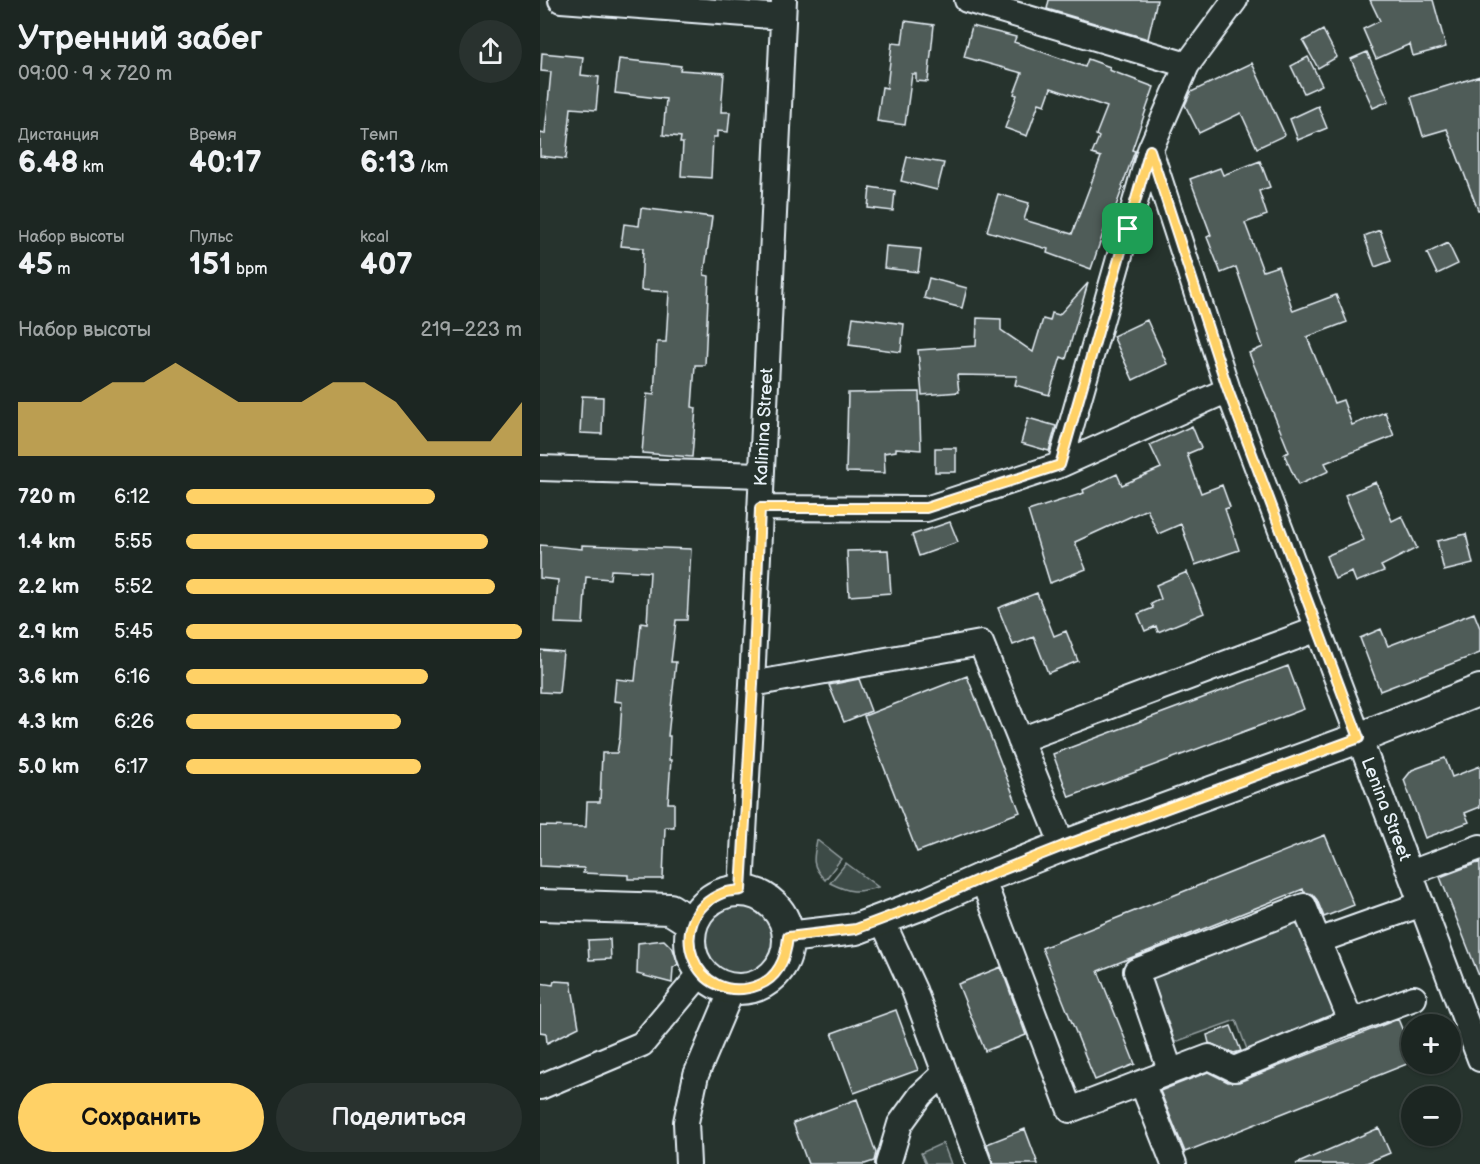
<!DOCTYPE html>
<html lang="ru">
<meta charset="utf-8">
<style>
body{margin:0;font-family:"Balsamiq Sans",sans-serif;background:#29322f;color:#f1f3f6;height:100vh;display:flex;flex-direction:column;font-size:22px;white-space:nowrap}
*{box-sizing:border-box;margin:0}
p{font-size:20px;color:#a0a5a5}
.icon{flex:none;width:33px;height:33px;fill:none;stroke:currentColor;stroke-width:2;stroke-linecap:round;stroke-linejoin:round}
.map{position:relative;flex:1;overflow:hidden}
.drawer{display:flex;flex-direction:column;background:#1c2622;width:540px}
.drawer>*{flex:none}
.buttons{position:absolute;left:861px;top:1014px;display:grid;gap:12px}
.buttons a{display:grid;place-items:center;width:60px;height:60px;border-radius:50%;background:#1c2622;box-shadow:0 2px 4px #0004,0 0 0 2px #3a4340;font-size:30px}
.pin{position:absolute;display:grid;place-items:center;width:51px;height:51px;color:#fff;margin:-26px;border-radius:12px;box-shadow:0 3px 9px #0006}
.round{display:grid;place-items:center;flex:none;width:63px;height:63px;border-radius:32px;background:#29322f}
.overview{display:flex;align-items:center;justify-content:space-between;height:102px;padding:0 18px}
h1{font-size:33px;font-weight:600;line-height:45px}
.stats{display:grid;grid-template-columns:repeat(3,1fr);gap:9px;height:102px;padding:6px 18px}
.stats div{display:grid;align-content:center}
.stats b{font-size:30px;font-weight:600}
.stats small{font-size:16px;font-weight:400}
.stats p{font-size:16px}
.chart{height:168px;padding:12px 18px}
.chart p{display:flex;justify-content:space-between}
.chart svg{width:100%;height:108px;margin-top:6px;fill:#ffd166;opacity:.7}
.cta{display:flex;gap:12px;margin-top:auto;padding:12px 18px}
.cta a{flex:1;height:69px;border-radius:36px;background:#ffd166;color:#111;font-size:24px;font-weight:600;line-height:69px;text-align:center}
.cta a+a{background:#29322f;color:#f1f3f6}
ul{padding:0 18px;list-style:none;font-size:20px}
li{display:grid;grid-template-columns:96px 72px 1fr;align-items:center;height:45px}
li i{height:15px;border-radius:8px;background:#ffd166}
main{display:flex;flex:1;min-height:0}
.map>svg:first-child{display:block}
</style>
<main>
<section class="drawer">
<div class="overview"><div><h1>Утренний забег</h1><p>09:00 · 9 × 720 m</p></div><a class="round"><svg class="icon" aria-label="share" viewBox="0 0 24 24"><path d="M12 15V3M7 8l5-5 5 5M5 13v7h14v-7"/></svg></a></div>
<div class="stats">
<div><p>Дистанция</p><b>6.48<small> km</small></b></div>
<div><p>Время</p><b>40:17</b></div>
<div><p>Темп</p><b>6:13<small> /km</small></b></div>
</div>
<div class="stats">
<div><p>Набор высоты</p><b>45<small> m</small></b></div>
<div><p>Пульс</p><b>151<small> bpm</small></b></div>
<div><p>kcal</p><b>407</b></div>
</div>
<div class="chart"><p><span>Набор высоты</span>219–223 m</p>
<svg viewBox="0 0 160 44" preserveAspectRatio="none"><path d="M0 44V22L10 22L20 22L30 14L40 14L50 6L60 14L70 22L80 22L90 22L100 14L110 14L120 22L130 38L140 38L150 38L160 22V44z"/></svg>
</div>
<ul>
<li><b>720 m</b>6:12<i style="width:74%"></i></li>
<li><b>1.4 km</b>5:55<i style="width:90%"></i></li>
<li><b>2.2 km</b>5:52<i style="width:92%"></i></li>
<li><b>2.9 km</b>5:45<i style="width:100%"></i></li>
<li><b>3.6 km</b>6:16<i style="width:72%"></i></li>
<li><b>4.3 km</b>6:26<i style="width:64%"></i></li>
<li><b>5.0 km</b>6:17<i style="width:70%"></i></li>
</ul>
<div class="cta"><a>Сохранить</a><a>Поделиться</a></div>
</section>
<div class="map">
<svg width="940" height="1164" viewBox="0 0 940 1164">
<rect width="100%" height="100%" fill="#26332d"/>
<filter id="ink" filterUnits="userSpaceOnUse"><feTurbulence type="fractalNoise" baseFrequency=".0167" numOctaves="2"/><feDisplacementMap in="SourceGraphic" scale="12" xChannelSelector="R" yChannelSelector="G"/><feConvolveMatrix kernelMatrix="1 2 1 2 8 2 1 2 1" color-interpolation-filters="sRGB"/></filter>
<g filter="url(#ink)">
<path fill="#3e4b47" stroke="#939ea0" stroke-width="1.5" d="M 277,840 L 301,859 L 285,880 C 271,866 273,859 277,840 Z
M 306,863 L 338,887 C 317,893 310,893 290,883 Z
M162 940a36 36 0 1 1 72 0a36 36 0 1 1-72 0Z
M 761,920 L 799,1017 L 708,1052 L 696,1020 L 635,1042 L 611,975 Z
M 403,1143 L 411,1164 L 386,1164 L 381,1153 Z"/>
<path fill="#505c59" stroke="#e8f1f8" stroke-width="1.5" d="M 509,0 L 617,0 L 608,39 L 507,9 Z
M 830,0 L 893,0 L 906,47 L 873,56 L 870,44 L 836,59 L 823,29 L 840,21 Z
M 365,21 L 394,25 L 388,82 L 376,81 L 376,74 L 372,74 L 365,125 L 337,121 L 342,87 L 347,88 L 352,43 L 362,44 Z
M 432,26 L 476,37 L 474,42 L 545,67 L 548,59 L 570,67 L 569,70 L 614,87 L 592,150 L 595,151 L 582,186 L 583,187 L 573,214 L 570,213 L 551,269 L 507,253 L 508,249 L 447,231 L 458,194 L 489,203 L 484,220 L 532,234 L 561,157 L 552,154 L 559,137 L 556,135 L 567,107 L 511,88 L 505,105 L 499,103 L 487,136 L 465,128 L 477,95 L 474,94 L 482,73 L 424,57 Z
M 783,30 L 797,57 L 778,68 L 763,41 Z
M 827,52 L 849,101 L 833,108 L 811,59 Z
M 2,53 L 43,57 L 41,75 L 59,77 L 56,110 L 31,108 L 26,159 L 0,156 L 0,133 L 5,134 L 11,72 L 1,71 Z
M 768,57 L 782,85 L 764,93 L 751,66 Z
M 79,59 L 141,66 L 140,70 L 184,73 L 181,112 L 190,112 L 188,132 L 177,131 L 177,137 L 173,137 L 171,178 L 141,176 L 143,143 L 140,143 L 141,137 L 123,135 L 126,99 L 75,93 Z
M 712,63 L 745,135 L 717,148 L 701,113 L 659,133 L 645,105 L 651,92 Z
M 940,76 L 940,210 L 938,210 L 907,129 L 883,136 L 871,97 Z
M 778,106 L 787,128 L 758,140 L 750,119 Z
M 367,157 L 404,163 L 397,190 L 361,181 Z
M 720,161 L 730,187 L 719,191 L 727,215 L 705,223 L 723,271 L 738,266 L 753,311 L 796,295 L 807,322 L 767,337 L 794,403 L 803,400 L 812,425 L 845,412 L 854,436 L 785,463 L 789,471 L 758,485 L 744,454 L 749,452 L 709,353 L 723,347 L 696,267 L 681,273 L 667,237 L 671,235 L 650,179 L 680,168 L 683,175 Z
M 330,187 L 355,191 L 353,211 L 328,208 Z
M 101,208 L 172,217 L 164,275 L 169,276 L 165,365 L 155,365 L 152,407 L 156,408 L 152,457 L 102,453 L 107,394 L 114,395 L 117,342 L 126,342 L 129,292 L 101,290 L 103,248 L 81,246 L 84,224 L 99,226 Z
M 840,230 L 851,261 L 835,267 L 824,236 Z
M 908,243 L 918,264 L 897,274 L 887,253 Z
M 346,246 L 381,249 L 378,272 L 344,268 Z
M 389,278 L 427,288 L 422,308 L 384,298 Z
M 548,283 L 526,359 L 521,357 L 509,395 L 475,385 L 477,376 L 417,375 L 419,392 L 382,395 L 378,350 L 436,346 L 437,318 L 461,319 L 461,330 L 493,352 L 503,319 L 510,321 L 512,313 L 519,315 Z
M 313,317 L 364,324 L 361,352 L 309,345 Z
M 607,320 L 627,364 L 593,380 L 573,336 Z
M 379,392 L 381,450 L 356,448 L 356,451 L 344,453 L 345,473 L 306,472 L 308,393 Z
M 42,396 L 63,397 L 62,434 L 40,433 Z
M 488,418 L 516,426 L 509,451 L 481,443 Z
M 652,426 L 661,448 L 647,454 L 661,493 L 682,485 L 690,507 L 685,509 L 699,550 L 655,565 L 641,524 L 618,534 L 607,509 L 535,542 L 546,569 L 510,583 L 488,511 L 544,493 L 543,490 L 577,474 L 582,485 L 621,468 L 610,445 Z
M 395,448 L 416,448 L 416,472 L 395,472 Z
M 836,482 L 852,521 L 862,516 L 877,548 L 841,566 L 844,571 L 816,582 L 812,572 L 795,579 L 786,556 L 824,540 L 805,495 Z
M 410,522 L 418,542 L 379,556 L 372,535 Z
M 926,534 L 933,564 L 904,571 L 897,541 Z
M 0,545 L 42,549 L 42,545 L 151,549 L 147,620 L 136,620 L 131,662 L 136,662 L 128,736 L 130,736 L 129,760 L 131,760 L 128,803 L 134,803 L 134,827 L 125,827 L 123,879 L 88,879 L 88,875 L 43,873 L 44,868 L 0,866 L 0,826 L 46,827 L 47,802 L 60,802 L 62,753 L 77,753 L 80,736 L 82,702 L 74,701 L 76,679 L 95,681 L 101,623 L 107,624 L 110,572 L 71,570 L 70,579 L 46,577 L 43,624 L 15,623 L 18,580 L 0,578 Z
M 348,550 L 351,593 L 309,596 L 307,551 Z
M 647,572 L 664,613 L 618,632 L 616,626 L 605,631 L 598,614 L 613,608 L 611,604 L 621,599 L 616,585 Z
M 497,593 L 514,636 L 526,631 L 538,661 L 508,673 L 494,637 L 473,645 L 458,608 Z
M 934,613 L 940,628 L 940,653 L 840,691 L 820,638 L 841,629 L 848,646 Z
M 0,650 L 23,652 L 19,693 L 0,692 Z
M 748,666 L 764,709 L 529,797 L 513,754 Z
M 427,676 L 480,812 L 377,852 L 324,716 Z
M 319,679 L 331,711 L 304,722 L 289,685 Z
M 905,758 L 912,777 L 940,766 L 940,807 L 925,813 L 929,822 L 885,838 L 864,780 L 872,770 Z
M 785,835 L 814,905 L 784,917 L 777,900 L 772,894 L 764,892 L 763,889 L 558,971 L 595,1064 L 555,1080 L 502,948 Z
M 940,862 L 940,976 L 939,976 L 900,877 Z
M 70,939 L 71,959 L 49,960 L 48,940 Z
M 124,940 L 133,949 L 138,964 L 133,968 L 132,983 L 97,974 L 98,943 Z
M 461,967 L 486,1035 L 445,1051 L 418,984 Z
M 14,981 L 31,982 L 39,1027 L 7,1043 L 6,1033 L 0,1032 L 0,983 L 13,985 Z
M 356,1010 L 378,1070 L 314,1093 L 292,1033 Z
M 858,1019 L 872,1053 L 872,1062 L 645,1152 L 620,1091 L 668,1072 L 688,1082 L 699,1082 Z
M 691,1026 L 701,1051 L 694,1053 L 669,1043 L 667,1035 Z
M 317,1099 L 336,1153 L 334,1161 L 325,1164 L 268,1164 L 253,1123 Z
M 839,1128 L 850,1153 L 824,1164 L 756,1164 Z
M 485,1129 L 498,1164 L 453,1164 L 447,1144 Z"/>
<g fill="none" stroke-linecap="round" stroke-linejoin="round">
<g stroke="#e8f1f8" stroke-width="28">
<path id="minor" d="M 21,0 L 243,17
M 427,0 L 647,65
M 610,150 L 688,390 L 940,1059
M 520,465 L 610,150 L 647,65 L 695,0
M 0,468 L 221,475
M 220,508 L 386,509 L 520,465 L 688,390
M 212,684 L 441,643 L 523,846
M 480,740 L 778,629
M 870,873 L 940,847
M 442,878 L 530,1110 L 669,1057 L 694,1069 L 799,1026 L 874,998
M 201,890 L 212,684 L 244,0
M 342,920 L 374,990 L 439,1164
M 778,941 L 882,904
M 630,1070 L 596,971 L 764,906 L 811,1021
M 602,1083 L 634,1164
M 0,1087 L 102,1044 L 161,973
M 148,1164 L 146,1122 L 156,1075 L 192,990
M 348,1164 L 360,1124 L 381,1095 L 405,1073"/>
</g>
<g stroke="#e8f1f8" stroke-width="34">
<path id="major" d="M150 940a49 49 0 1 1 98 0a49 49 0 1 1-98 0Z
M 0,905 L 130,909 L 152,923
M 248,937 L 316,929 L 388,902 L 442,878 L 523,846 L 819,738 L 940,690"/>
</g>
<use href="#minor" stroke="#26332d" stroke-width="24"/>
<use href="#major" stroke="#26332d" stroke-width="30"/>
</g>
</g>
<g fill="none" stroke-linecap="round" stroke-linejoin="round" filter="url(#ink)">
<g stroke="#fff" stroke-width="12">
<path id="route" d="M 610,150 L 688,390 L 819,738 L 523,846 L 442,878 L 388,902 L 316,929 L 248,937 C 246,957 239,977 219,985 C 154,1010 120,918 183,893 C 188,891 195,891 201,890 L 213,684 L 220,508 L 386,508 L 520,465 Z"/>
</g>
<use href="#route" stroke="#ffd166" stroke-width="8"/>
</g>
<g text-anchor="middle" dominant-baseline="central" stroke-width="5" stroke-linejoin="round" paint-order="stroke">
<g font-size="18" fill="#e8f1f8" stroke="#26332d">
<text transform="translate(224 427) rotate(-87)">Kalinina Street</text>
<text transform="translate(846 809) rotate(69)">Lenina Street</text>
</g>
</g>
</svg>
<div class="buttons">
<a>+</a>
<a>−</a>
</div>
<div class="pin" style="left:588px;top:229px;background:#1e9e55"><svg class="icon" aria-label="arrive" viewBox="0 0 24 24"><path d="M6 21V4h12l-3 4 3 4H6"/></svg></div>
</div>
</main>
